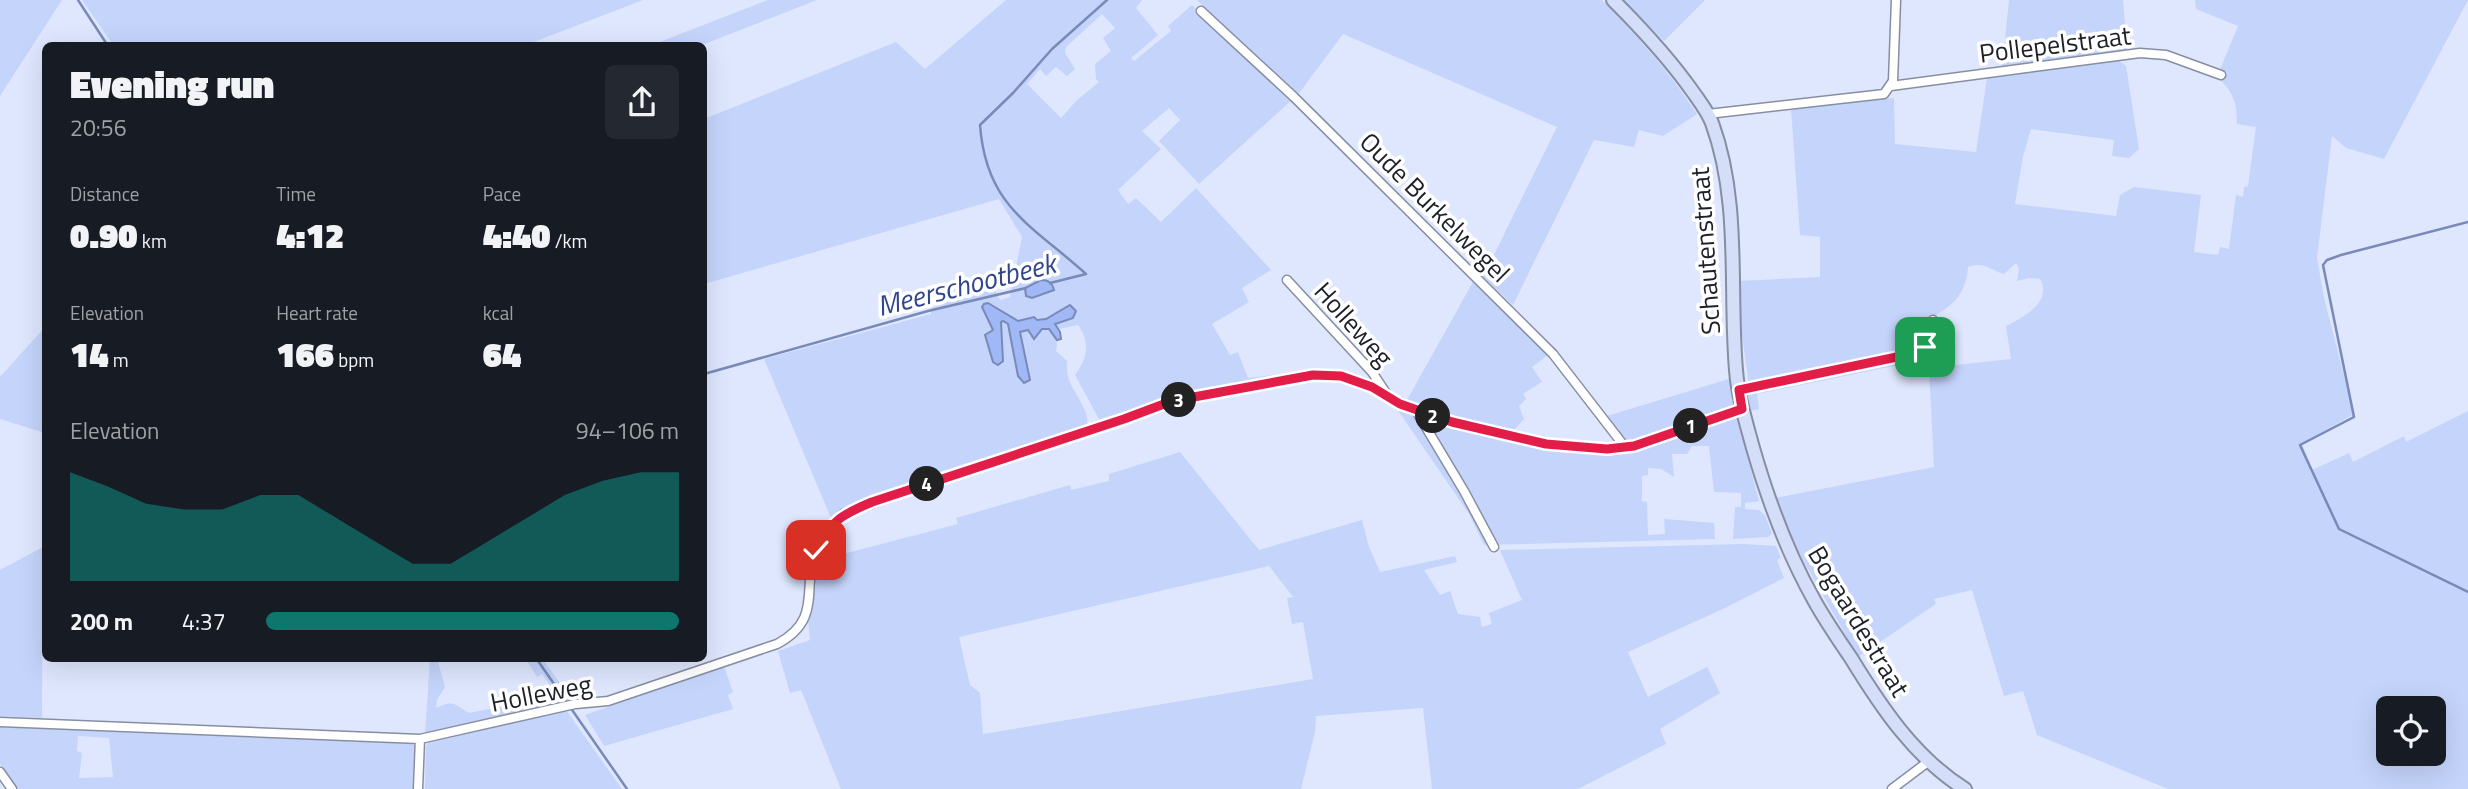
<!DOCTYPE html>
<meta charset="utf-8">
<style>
body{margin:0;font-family:"Titillium Web",sans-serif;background:#242831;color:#f1f3f6;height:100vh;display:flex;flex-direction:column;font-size:26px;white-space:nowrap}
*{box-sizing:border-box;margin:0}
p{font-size:23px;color:#9ea1a6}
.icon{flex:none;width:38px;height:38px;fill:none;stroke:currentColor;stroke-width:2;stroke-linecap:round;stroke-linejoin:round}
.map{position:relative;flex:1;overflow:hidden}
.panel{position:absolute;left:42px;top:42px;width:665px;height:620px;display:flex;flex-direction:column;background:#171b24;border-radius:10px;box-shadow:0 7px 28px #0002}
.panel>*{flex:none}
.tools{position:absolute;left:2376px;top:696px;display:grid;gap:14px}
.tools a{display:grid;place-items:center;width:70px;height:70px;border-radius:10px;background:#171b24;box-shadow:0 7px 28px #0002;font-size:35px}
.pin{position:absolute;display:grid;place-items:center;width:60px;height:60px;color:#fff;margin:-30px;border-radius:14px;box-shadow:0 4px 10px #0006}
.km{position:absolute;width:35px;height:35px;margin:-18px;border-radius:50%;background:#222;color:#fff;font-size:19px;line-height:35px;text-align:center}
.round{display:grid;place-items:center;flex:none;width:74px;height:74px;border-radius:10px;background:#242831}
.headline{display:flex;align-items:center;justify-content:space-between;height:119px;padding:0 28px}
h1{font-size:38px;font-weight:800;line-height:52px}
.figures{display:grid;grid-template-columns:repeat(3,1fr);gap:10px;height:119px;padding:7px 28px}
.figures div{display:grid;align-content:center}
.figures b{font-size:35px;font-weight:800}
.figures small{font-size:19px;font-weight:400}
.figures p{font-size:19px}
.chart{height:196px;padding:14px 28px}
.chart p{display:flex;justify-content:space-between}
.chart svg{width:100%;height:126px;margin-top:7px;fill:#0f766e;opacity:.7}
ul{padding:0 28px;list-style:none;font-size:23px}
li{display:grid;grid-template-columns:112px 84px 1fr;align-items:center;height:52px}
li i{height:18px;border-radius:9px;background:#0f766e}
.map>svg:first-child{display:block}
</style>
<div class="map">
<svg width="2468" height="789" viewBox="0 0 2468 789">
<rect width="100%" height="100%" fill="#dee7fe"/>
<path fill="#c5d4fb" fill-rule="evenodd" d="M 0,0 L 62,0 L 0,96 Z
M 82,0 L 643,0 L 526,45 L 114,46 Z
M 768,0 L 817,0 L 702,45 L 652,45 Z
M 1006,0 L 1142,0 L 1136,8 L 1158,35 L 1131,58 L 1134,61 L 1171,31 L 1168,26 L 1192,5 L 1292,100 L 1199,184 L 1159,141 L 1180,120 L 1169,108 L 1142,131 L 1161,149 L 1118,190 L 1128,204 L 1136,198 L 1161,222 L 1196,188 L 1271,270 L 1242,288 L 1249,302 L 1212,324 L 1230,355 L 1238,352 L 1248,378 L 1279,374 L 1280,378 L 1187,393 L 1100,421 L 1075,375 C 1088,358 1090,341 1078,325 L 1059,329 L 1054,324 L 1073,318 L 1070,306 L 1046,319 L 1024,318 L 1018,321 L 996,307 L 982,307 L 993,330 L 985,335 L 993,362 L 1003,347 L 1000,335 L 1001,322 L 1003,321 L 1008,324 L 1018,376 L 1030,379 L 1019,332 L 1023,329 L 1028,330 L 1030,336 L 1042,329 C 1055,329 1059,340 1056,351 L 1067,361 C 1067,368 1067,374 1069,380 C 1074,393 1090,412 1087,424 L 1072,432 L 918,483 L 838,512 L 831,518 L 764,359 L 931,314 L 931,308 L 994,287 L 1000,300 L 1010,297 L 1022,237 L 999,199 L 704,284 L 704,119 L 896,42 L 925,69 ZM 1102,14 L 1115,28 L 1103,38 L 1111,51 L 1095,64 L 1096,79 L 1099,82 L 1076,101 L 1061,118 L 1027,84 L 1040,69 L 1046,76 L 1056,67 L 1067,76 L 1075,69 L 1065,53 L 1066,47 Z
M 1197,0 L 1602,0 C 1638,37 1669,71 1697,114 L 1663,136 L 1639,130 L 1634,147 L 1594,140 L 1513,305 L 1483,277 L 1557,127 L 1343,34 L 1297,96 Z
M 1623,0 L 1705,0 L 1664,41 Z
M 2009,0 L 2123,0 L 2127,50 L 2002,67 Z
M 2195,0 L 2468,0 L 2384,159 L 2346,148 L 2332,136 L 2317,258 L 2324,298 L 2354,414 L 2302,444 L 2312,470 L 2349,453 L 2353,462 L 2404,436 L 2406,442 L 2468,411 L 2468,789 L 2168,789 L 2037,735 L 2023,691 L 2004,696 L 1972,590 L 1934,599 L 1936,604 L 1858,657 L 1794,544 L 1775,498 L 1934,467 L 1929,368 L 2011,359 L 2006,326 C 2022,318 2053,302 2040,279 L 2029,278 L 2017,281 L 2019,268 L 2016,263 L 2004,274 C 1989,270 1985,261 1968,267 C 1966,296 1950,309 1924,321 L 1926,342 L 1919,349 L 1749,385 L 1741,328 L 1739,281 L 1820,277 L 1820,237 L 1800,235 L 1791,109 L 1894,98 L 1895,144 L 1976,152 L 1987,78 L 2118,60 L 2126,66 L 2139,149 L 2129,158 L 2112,156 L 2114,140 L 2031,129 L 2023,157 L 2015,204 L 2116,216 L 2120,195 L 2134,187 L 2201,195 L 2194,252 L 2218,255 L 2220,247 L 2229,249 L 2236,195 L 2243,197 L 2244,187 L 2248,186 L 2256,127 L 2237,124 C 2237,103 2233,91 2217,77 L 2238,26 L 2196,9 ZM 2389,709 L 2434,709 L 2434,754 L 2389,754 Z
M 1474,280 L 1548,355 L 1532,367 L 1542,382 L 1523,394 L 1526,399 L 1519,406 L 1524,419 L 1512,432 L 1510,438 L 1630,449 L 1607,416 L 1732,378 L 1741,432 L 1759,501 L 1745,503 L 1745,509 L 1759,510 L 1765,515 L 1772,534 L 1768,537 L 1733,539 L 1735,507 L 1741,507 L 1741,493 L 1714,492 L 1709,446 L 1692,446 L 1687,454 L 1672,454 L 1674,477 L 1661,469 L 1648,468 L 1648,475 L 1642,476 L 1642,501 L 1647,502 L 1648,535 L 1665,534 L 1664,519 L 1714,523 L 1715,539 L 1484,545 L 1469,514 L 1395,406 L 1402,396 L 1407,400 Z
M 45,327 L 45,433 L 0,419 L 0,377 Z
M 1927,353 L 1928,359 L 1757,394 L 1759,409 L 1751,411 L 1747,391 Z
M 1180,452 L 1259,550 L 1362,520 L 1369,547 L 1380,572 L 1455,556 L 1457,562 L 1424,570 L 1440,595 L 1450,591 L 1458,614 L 1480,617 L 1482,627 L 1492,624 L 1489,613 L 1522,600 L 1500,550 L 1744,544 L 1776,546 L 1781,558 L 1777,560 L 1784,578 L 1725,608 L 1628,652 L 1648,697 L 1707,667 L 1720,693 L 1660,729 L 1666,744 L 1578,789 L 1432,789 L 1423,708 L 1316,716 L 1315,732 L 1301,789 L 841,789 L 801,690 L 790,693 L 778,651 L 810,640 L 808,620 L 814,599 L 818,566 L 824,543 L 833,534 L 843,554 L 958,524 L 956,518 L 1070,485 L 1071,490 L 1109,481 L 1109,474 ZM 1269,566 L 1293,597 L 1287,598 L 1292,624 L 1303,622 L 1313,679 L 983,734 L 980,693 L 970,685 L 959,637 Z
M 43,547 L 42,718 L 0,716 L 0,570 Z
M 430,658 L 437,658 L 445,687 L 437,700 L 436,708 C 452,701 452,702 469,713 L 541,699 L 538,690 L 549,684 L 542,674 L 537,677 L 525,658 L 542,658 L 567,693 L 572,698 L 564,702 L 425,735 Z
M 724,666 L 733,692 L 728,695 L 733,709 L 604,746 L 585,715 Z
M 566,710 L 622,789 L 425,789 L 426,747 L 428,743 Z
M 0,727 L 413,744 L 416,747 L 415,789 L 17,789 L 0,764 ZM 78,736 L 109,738 L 113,777 L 79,778 L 82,753 L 77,751 Z"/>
<path fill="#a1b8f7" stroke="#798ab9" stroke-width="2" d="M 1041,280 C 1048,280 1052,282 1054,290 L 1032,298 L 1026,296 L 1025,288 Z
M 988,303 L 1018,321 L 1034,317 L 1037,320 L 1046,319 L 1070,305 L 1076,311 L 1073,318 L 1055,324 L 1060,332 L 1061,339 L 1057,340 L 1049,329 L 1042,329 L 1034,339 L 1028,330 L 1020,332 L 1030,380 L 1024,383 L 1018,376 L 1008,324 L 1003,321 L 1001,322 L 1003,361 L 998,365 L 993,362 L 985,335 L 993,330 L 982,307 L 984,304 Z"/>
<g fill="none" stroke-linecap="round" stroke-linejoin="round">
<path stroke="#798ab9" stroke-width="2.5" d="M 78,0 L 108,46
M 2468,222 L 2341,255 L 2327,260 L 2323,265 L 2354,417 L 2300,445 L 2339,529 L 2468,592
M 1050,283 L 1086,274 C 1032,225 986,207 980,125 L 1013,93 L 1052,49 L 1107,0
M 704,374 L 928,311 L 1026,288
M 536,658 L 627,789"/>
<g stroke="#868ea2" stroke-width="11">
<path id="street" d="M 1201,11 L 1294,97 L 1553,354 L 1625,447
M 1891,86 L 2140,53 L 2166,55 L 2221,75
M 1708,114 L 1884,94 L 1893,81 L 1896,0
M 1287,280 L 1372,372 L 1386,393
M 1739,390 L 1919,352 L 1925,347 L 1933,320
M 1415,409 L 1464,491 L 1494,547
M 0,722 L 420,739 L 575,704 L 608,701 L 777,644 C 824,619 801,587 816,548 C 822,534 832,524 843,514 L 982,465 L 1124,419 L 1172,401 L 1313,375 L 1341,376 L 1372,387 L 1400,404 L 1452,422 L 1546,444 L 1607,449 L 1634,446 L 1743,409
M 0,772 L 12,789
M 418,789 L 420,739
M 1892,789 L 1929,761"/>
</g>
<g stroke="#868ea2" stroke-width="16">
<path id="secondary" d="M 1613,0 C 1642,29 1669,58 1693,92 C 1700,102 1708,112 1712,123 C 1741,202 1729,288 1736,370 C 1738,397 1746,422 1753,448 C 1768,500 1787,552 1814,600 C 1825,620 1838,639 1851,658 C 1881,707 1915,758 1965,789"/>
</g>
<use href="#street" stroke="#fff" stroke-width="8"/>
<use href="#secondary" stroke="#d5def8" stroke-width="12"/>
</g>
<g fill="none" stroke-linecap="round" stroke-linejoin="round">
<g stroke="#fff" stroke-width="14">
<path id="route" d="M 816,550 C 832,520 841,515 872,502 L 1124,419 L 1172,401 L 1313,375 L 1341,376 L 1372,387 L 1400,404 L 1452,422 L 1546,444 L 1607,449 L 1634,446 L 1742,409 L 1739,390 L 1911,354 L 1925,347"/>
</g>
<use href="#route" stroke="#e11d48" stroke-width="9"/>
</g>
<g text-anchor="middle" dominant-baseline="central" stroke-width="7" stroke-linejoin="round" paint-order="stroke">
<g font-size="26" fill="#1d2028" stroke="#fff">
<text transform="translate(2055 44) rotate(-7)">Pollepelstraat</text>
<text transform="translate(1435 207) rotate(45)">Oude Burkelwegel</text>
<text transform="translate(1705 251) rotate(-94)">Schautenstraat</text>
<text transform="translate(1354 324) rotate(48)">Holleweg</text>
<text transform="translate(1859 621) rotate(59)">Bogaardestraat</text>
<text transform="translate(541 693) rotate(-11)">Holleweg</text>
</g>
<g font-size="28" font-style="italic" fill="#31458e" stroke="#fff">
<text transform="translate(966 284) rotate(-14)">Meerschootbeek</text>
</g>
</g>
</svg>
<div class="tools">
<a><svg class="icon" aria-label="locate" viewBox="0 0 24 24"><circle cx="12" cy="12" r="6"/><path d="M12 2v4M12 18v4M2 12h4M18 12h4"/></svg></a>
</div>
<div class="pin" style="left:1925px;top:347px;background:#1e9e55"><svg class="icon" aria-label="arrive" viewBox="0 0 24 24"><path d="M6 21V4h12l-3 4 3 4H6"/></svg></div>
<div class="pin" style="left:816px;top:550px;background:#d93025"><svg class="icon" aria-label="check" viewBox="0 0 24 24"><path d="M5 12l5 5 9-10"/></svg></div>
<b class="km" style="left:1691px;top:426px">1</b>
<b class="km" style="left:1433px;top:416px">2</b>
<b class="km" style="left:1179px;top:400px">3</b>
<b class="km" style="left:927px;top:484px">4</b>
<section class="panel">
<div class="headline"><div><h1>Evening run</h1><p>20:56</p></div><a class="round"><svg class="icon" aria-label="share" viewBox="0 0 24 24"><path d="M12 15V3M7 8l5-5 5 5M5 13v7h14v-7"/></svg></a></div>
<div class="figures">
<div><p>Distance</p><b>0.90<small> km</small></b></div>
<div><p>Time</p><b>4:12</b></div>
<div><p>Pace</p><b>4:40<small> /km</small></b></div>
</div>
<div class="figures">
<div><p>Elevation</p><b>14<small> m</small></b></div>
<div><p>Heart rate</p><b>166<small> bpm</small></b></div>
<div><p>kcal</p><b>64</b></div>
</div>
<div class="chart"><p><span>Elevation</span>94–106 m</p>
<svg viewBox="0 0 160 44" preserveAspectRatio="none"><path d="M0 44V6L10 11L20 17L30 19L40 19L50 14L60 14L70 22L80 30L90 38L100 38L110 30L120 22L130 14L140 9L150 6L160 6V44z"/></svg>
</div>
<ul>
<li><b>200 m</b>4:37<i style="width:100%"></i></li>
</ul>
</section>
</div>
